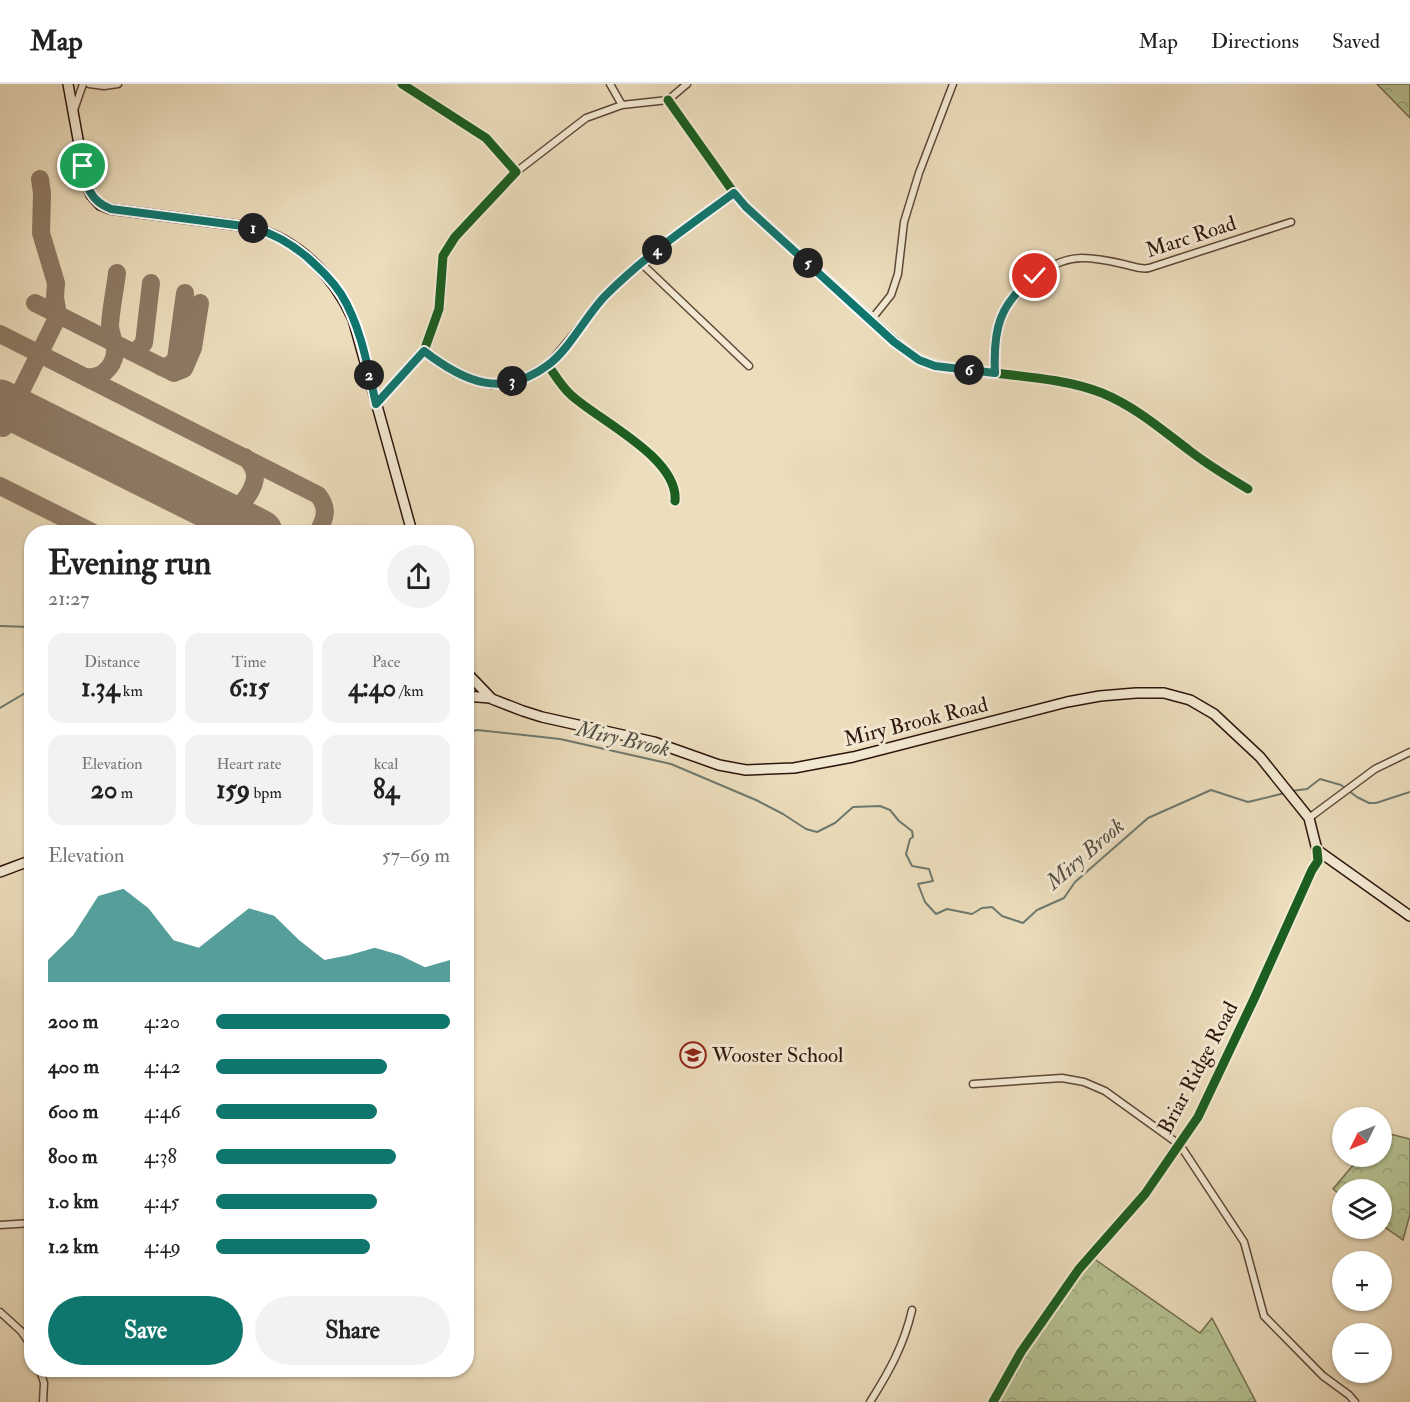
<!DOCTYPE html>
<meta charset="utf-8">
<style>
body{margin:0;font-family:"IM FELL Double Pica",serif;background:#f2f2f2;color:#222;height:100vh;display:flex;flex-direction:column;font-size:22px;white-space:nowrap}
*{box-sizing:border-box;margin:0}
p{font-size:20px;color:#767676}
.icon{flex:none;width:33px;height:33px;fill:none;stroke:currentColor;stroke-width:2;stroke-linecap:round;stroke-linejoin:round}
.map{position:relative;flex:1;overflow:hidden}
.sheet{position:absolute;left:24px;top:441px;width:450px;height:852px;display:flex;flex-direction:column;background:#fff;border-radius:24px;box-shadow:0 2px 4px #0004}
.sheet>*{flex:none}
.needle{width:39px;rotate:227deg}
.fabs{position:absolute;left:1332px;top:1023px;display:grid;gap:12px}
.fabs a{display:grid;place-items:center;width:60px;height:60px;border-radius:50%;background:#fff;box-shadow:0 2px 4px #0004;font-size:30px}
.pin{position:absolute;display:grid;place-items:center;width:51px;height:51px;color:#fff;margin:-26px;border:3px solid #fff;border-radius:50%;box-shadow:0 2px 6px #0007}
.km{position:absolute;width:30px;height:30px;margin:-15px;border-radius:50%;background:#222;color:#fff;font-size:16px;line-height:30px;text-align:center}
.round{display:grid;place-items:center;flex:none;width:63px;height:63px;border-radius:32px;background:#f2f2f2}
.headline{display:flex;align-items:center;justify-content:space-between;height:102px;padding:0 24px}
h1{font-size:33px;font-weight:800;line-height:45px}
.metrics{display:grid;grid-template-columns:repeat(3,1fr);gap:9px;height:102px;padding:6px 24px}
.metrics div{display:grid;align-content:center;border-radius:15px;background:#f2f2f2;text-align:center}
.metrics b{font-size:26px;font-weight:800}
.metrics small{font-size:16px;font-weight:400}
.metrics p{font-size:16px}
.chart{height:168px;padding:12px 24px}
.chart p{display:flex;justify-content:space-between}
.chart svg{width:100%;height:108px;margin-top:6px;fill:#0f766e;opacity:.7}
.button{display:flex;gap:12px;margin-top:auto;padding:12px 24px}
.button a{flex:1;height:69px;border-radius:36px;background:#0f766e;color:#fff;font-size:24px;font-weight:800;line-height:69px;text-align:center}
.button a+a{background:#f2f2f2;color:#222}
ul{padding:0 24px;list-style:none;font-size:20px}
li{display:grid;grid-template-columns:96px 72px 1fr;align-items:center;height:45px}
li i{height:15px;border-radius:8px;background:#0f766e}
header{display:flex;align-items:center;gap:36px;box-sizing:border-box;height:84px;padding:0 30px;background:#fff;border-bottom:2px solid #e0e0e0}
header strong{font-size:28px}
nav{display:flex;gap:33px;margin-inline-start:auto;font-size:21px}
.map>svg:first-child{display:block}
</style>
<header>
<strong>Map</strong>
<nav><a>Map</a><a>Directions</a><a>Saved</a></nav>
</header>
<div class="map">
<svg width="1410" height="1318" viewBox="0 0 1410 1318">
<defs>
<pattern id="park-crowns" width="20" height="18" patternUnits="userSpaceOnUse" patternTransform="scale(1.5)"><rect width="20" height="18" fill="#b6c292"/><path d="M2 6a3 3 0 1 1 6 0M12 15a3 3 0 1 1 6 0" fill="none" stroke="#9da67d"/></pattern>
</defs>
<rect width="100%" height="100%" fill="#ecddbc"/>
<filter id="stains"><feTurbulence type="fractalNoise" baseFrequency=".00333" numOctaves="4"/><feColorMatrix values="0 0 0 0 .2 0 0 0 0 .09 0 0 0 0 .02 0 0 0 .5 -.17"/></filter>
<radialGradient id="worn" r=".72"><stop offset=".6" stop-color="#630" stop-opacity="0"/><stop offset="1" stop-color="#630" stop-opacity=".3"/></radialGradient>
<path fill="url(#park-crowns)" stroke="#726c50" stroke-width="1.5" d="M 1377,0 L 1410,0 L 1410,34 Z
M 1382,1048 L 1410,1055 L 1410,1130 L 1403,1156 L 1382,1141 L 1382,1106 L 1342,1106 L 1342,1112 L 1333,1105 L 1360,1073 L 1382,1072 Z
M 1093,1174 L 1200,1249 L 1212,1234 L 1256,1318 L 998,1318 C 1025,1268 1056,1218 1093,1174 Z"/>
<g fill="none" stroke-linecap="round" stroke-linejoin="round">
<path stroke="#6e796e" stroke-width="2" d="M 0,542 L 32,543
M 0,624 L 32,605
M 466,649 L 477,646 L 560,655 L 671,680 L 756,716 L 783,730 L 806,745 L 817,748 L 835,739 L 853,723 L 880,722 L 890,726 L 899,737 L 912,747 L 913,753 L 910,755 L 906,770 L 912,782 L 929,785 L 933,797 L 918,800 L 925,818 L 936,830 L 947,825 L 972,830 L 982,824 L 992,823 L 1002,832 L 1023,839 L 1037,826 L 1064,814 L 1075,798 L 1148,734 L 1211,706 L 1248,718 L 1285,709
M 1291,707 L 1307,705 L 1320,695 L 1341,701 L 1357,713 L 1369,719 L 1376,719 L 1410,708"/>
<path stroke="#8d7964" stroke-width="18" d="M 35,219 L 130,267 L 136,267 L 144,259 L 151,199
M 0,250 L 318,411 C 329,424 325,435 318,448
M 130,267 L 174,289 L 184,285 L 193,264 L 200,219
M 161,283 L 169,282 L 176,275 L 185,209
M 86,293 C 101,295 113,284 115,269 C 116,260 110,250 110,241 C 111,224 115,206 117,189
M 0,315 L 11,314 L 22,305 L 58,232 L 55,213 L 56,199 L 41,149 L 42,109 L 40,95
M 3,344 L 13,335 L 32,333
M 0,402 L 92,448
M 215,426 C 221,427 227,428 233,425 C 244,421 256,402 255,390 C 254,383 250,378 245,373
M 254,445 L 257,448"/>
<path stroke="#8d7964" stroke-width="45" d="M 0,318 L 260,448"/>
<g stroke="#5e4739" stroke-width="9">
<path id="street" d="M 89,0 L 104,2 L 118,0
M 610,0 L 622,21
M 668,16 L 734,109 L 746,123 L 910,270 C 935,286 964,285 994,289 C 1029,293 1069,296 1102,309 C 1136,323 1162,346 1190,367 C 1208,381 1228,393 1248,405
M 74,26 L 83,0
M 516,88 L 586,34 L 622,21 L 668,16 L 687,0
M 641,179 L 749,282
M 871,236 L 891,211 L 898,190 L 904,138 L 919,89 L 953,0
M 424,267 L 448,285 L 491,301 L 506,299 L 525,293 L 548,281 L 605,212 L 641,179 L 688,141 L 734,109
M 548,281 C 555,291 562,303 571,311 C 598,336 679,374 675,417
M 995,289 C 993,244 1002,210 1043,187 C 1055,180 1067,174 1082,174 C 1095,174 1110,177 1123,180 C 1133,182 1139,186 1149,184 L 1291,138
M 376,320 L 424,267 L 439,225 L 443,172 L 455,153 L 516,88 L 486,54 L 402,0
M 1309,734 L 1375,685 L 1410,668
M 973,1000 L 1062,994 L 1084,998 L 1105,1007 L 1180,1061 L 1244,1158 L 1264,1232 L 1323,1292 L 1349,1311 L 1355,1318
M 0,1141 L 32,1139
M 0,1228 L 21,1247 L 32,1263
M 40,1286 L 44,1299 L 43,1318
M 870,1318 C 889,1288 904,1261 912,1226
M 993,1318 L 1021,1268 L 1079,1185 L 1145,1110 L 1198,1033 L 1254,915 L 1312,786 L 1318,777 L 1317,766"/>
</g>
<g stroke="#2e150d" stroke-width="12">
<path id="secondary" d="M 68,0 L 86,99 L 91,111 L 100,121 L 110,125 L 251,143 C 299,156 333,191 353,235 L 412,448
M 466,588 L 492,615 L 523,627 L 542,633 L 654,658 L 719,681 L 746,686 L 794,684 L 853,673 L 1067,618 L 1100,612 L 1136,609 L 1164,609 L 1190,616 L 1214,630 L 1260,673 L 1309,734 L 1317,766 L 1410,832
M 466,612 L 490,614
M 0,788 L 32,776"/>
</g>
<use href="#street" stroke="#f3e9d3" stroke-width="6"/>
<use href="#secondary" stroke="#f3e9d3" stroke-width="9"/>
<g stroke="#f3e9d3" stroke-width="13">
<path id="cycleway" d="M 668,16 L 734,109 L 746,123 L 910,270 C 935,286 964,285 994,289 C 1029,293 1069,296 1102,309 C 1136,323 1162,346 1190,367 C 1208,381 1228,393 1248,405
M 548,281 C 555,291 562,303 571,311 C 598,336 679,374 675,417
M 376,320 L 424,267 L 439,225 L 443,172 L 455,153 L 516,88 L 486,54 L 402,0
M 993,1318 L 1021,1268 L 1079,1185 L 1145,1110 L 1198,1033 L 1254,915 L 1312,786 L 1318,777 L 1317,766"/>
</g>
<use href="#cycleway" stroke="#1b5e20" stroke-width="9"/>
</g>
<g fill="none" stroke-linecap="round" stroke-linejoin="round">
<g stroke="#fff" stroke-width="12">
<path id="route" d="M 83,82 C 86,102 90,117 111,125 L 251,143 C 273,149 289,158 307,173 C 320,185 332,196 341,210 C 361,242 368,284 376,320 L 424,267 C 464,298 502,315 548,281 C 569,266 587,230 606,211 C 645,172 690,141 734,109 L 746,123 L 894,258 L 919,276 L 935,282 L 995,289 C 993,245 999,220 1035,192"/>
</g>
<use href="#route" stroke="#0f766e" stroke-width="8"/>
</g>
<defs>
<g id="school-ring" transform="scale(1.35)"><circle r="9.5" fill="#f3e9d3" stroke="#8f2418" stroke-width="1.5"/><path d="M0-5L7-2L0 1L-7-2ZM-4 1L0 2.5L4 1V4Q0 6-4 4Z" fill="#8f2418"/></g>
</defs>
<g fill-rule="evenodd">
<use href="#school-ring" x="693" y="971"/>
</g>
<g text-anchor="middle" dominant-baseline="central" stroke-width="6" stroke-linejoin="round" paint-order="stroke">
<g font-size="21" fill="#2e150d" stroke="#f3e9d3">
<text transform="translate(1191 153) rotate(-18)">Marc Road</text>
<text transform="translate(916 638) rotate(-14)">Miry Brook Road</text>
<text transform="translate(1198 984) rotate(-62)">Briar Ridge Road</text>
</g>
<g font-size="21" fill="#2e150d" stroke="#f3e9d3" text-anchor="start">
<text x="712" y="971">Wooster School</text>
</g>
<g font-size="22" font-style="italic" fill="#534f45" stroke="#f3e9d3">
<text transform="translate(623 655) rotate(13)">Miry Brook</text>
<text transform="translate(1085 770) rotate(-41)">Miry Brook</text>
</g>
</g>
<rect width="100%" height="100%" filter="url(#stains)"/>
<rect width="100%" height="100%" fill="url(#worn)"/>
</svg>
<div class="fabs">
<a><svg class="needle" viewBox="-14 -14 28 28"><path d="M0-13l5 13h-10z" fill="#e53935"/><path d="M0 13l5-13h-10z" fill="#767676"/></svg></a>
<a><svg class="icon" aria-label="layers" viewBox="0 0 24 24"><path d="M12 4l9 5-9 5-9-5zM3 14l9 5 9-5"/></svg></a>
<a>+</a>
<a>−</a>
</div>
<div class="pin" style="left:83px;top:82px;background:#1e9e55"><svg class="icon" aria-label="arrive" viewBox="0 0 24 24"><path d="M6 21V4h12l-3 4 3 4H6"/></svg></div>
<div class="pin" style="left:1035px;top:192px;background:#d93025"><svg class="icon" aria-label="check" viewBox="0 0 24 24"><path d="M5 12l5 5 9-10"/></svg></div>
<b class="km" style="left:253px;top:144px">1</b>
<b class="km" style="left:369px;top:291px">2</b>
<b class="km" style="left:512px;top:297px">3</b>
<b class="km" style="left:657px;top:166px">4</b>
<b class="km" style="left:808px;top:179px">5</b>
<b class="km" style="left:969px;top:286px">6</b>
<section class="sheet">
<div class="headline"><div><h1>Evening run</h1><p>21:27</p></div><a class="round"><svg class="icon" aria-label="share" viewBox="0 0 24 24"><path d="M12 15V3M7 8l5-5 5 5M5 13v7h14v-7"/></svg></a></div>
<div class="metrics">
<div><p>Distance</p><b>1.34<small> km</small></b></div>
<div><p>Time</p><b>6:15</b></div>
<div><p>Pace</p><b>4:40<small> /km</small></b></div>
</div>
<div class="metrics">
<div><p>Elevation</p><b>20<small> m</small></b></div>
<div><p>Heart rate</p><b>159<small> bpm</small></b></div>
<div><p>kcal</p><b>84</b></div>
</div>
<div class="chart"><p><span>Elevation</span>57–69 m</p>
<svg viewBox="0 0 160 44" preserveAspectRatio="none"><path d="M0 44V35L10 25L20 9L30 6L40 14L50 27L60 30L70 22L80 14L90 17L100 27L110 35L120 33L130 30L140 33L150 38L160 35V44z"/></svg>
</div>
<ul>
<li><b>200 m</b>4:20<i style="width:100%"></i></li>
<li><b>400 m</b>4:42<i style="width:73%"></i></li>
<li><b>600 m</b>4:46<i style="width:69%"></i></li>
<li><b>800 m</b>4:38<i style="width:77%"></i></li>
<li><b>1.0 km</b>4:45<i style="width:69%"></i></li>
<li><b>1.2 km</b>4:49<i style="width:66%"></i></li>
</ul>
<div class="button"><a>Save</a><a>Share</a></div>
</section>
</div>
